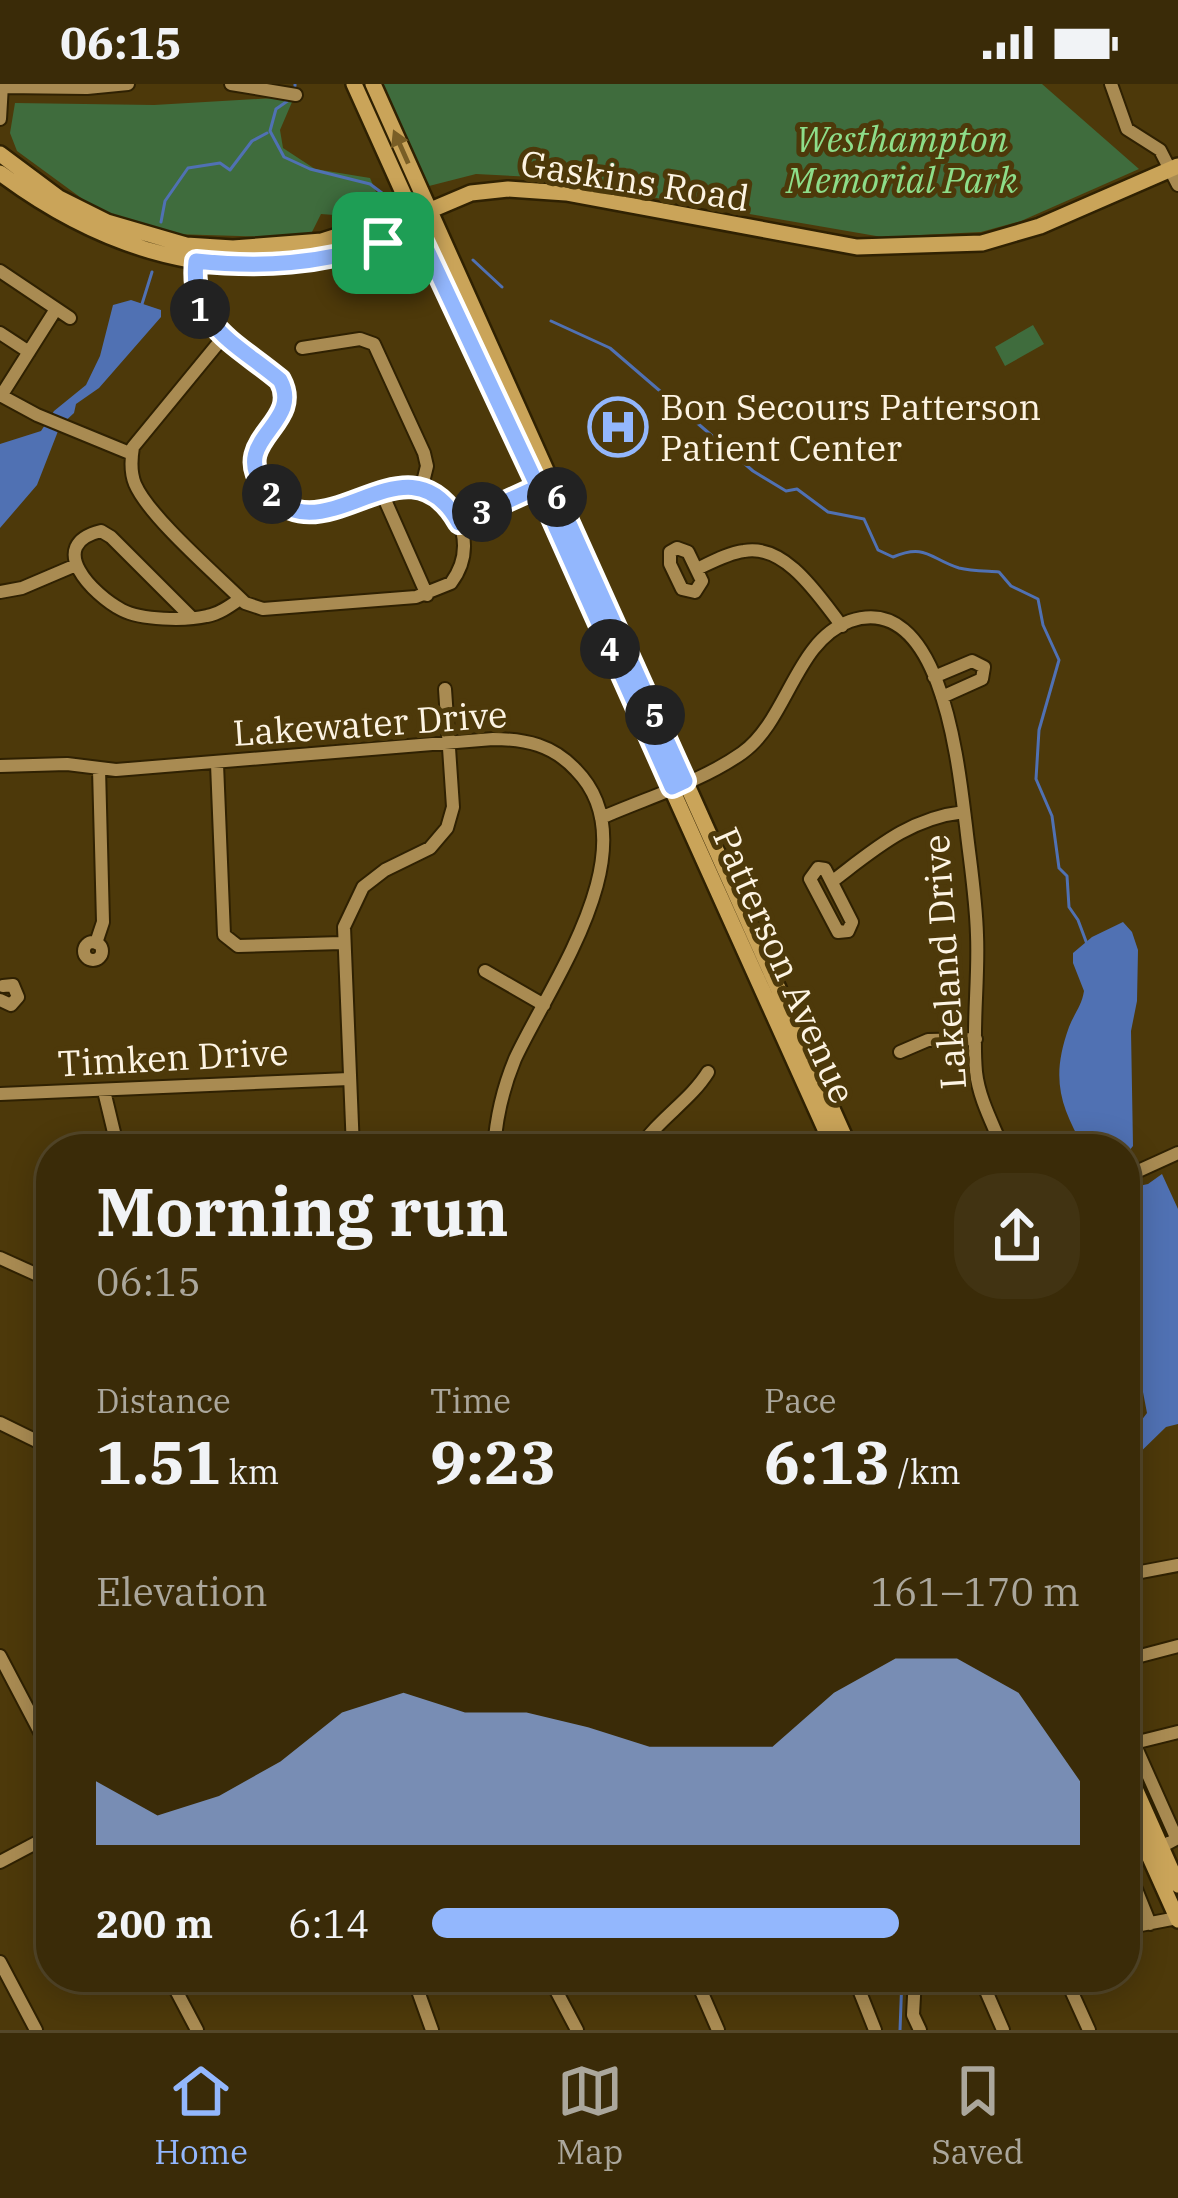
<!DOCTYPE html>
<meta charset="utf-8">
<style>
body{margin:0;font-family:"IBM Plex Serif",serif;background:#413312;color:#f1f3f6;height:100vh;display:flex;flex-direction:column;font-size:45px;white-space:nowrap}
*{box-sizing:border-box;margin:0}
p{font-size:39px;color:#aba79c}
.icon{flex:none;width:66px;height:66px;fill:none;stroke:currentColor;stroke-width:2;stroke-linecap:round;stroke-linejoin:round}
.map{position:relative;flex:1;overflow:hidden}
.details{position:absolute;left:36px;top:1050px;width:1104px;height:858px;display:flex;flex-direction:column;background:#3a2b08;border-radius:48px;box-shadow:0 6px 30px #0003,0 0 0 3px #544729}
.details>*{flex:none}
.pin{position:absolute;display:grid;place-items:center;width:102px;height:102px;color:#fff;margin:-51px;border-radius:24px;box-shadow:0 6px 18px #0006}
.km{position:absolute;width:60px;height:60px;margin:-30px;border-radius:50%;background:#222;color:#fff;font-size:33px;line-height:60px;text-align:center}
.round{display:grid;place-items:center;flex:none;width:126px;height:126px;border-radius:48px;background:#413312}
.headline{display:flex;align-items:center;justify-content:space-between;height:204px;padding:0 60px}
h1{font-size:66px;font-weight:800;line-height:90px}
.metrics{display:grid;grid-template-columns:repeat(3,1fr);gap:18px;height:204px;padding:12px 60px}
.metrics div{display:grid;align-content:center}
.metrics b{font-size:60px;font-weight:800}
.metrics small{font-size:33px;font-weight:400}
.metrics p{font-size:33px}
.chart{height:336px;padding:24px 60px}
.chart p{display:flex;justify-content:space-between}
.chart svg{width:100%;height:216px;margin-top:12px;fill:#93b7fd;opacity:.7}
ul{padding:0 60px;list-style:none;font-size:39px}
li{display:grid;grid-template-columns:192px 144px 1fr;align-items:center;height:90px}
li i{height:30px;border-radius:15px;background:#93b7fd}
.status{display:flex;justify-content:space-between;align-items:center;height:84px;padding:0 60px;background:#3a2b08;direction:ltr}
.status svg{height:33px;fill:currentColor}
.menu{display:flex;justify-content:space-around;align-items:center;height:168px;border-top:3px solid #544729;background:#3a2b08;font-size:33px;color:#aba79c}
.menu a{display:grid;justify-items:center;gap:6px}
.menu .current{color:#93b7fd}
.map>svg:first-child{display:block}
</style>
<div class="status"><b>06:15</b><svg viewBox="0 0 49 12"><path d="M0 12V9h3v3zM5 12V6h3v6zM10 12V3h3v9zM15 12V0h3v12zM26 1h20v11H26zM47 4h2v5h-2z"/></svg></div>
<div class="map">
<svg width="1178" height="1946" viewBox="0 0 1178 1946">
<rect width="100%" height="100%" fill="#4d390a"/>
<path fill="#3f6c3d" d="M 378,0 L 1042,0 L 1139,85 L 1021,137 L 981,148 L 882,153 L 535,93 L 476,90 L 429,102 Z
M 274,14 L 292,18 L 280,46 L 283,64 L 315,85 L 370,94 L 384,126 L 360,133 L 321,130 L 309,154 L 172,150 L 99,127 L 17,67 L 10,49 L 15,19 L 154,21 Z
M 1033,241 L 1044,260 L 1005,282 L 995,263 Z"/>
<path fill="#5071b3" d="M 131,216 L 161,226 L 161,233 L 99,304 L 76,320 L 74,329 L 60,342 L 37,401 L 0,444 L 0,360 L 41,347 L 54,327 L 86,301 L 100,272 L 113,221 Z
M 1123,838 L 1132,848 L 1138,866 L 1137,917 L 1131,947 L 1133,1062 L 1125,1072 L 1125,1065 L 1085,1065 C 1059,1021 1051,993 1069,943 C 1074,930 1082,921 1084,907 L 1073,879 L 1073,869 L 1092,853 Z
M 1162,1090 L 1178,1125 L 1178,1340 L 1166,1343 L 1125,1383 L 1125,1358 L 1147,1329 L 1125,1214 L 1125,1105 L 1148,1100 Z"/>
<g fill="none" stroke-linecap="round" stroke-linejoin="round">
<path stroke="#5071b3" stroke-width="3" d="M 295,2 L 295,0
M 289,16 L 276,25 L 270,47 L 284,73 L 310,85 L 370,100 L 390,115
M 161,138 L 165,117 L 188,84 L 220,79 L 230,86 L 252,57 L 267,49
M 473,176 L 502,203
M 142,220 L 152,188
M 551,237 L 610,264 L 753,387 L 786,407 L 797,405 L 828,428 L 864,435 L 878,466 L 893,473 C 926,459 930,475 959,484 C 971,487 986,487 999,488 L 1011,502 L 1038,515 L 1043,541 L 1059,576 L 1039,646 L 1036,695 L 1052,732 L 1059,784 L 1067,792 L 1069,823 L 1078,836 L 1087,860
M 900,1946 L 902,1893"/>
<g stroke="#2f2102" stroke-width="16">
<path id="minor" d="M 231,0 L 296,11
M 1111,0 L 1127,45 L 1160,66 L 1178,101
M 3,3 L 87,4 L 128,0
M 0,35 L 2,1
M 196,177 C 190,241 236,260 280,296 C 296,326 265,344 254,372 C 254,389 262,402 274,413 C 332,465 430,342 462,446 C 467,466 463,483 451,499 L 416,513 L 263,525 L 245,519 C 218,492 149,433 135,400 C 130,388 131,375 133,363 L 225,251
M 0,187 L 70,234
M 0,249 L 29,268
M 302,264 L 360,255 L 374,260 L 424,369 L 427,382 L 422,402
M 0,311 L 37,331 L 132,370
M 1,312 L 56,225
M 381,407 L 427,511
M 459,439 L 539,402
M 677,464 L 688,468 L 702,497 L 695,508 L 682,505 L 670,480 L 670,468 Z
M 697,485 C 712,478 728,469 744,467 C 786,459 820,514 842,542
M 0,508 L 22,504 L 76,481
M 191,533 L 111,453 L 101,447 C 44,461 93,511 122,526 C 141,536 185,537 207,532 C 219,530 230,522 240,515
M 934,593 L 972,577 L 984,583 L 982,595 L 942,613
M 217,680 L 224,851 L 238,862 L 342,859
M 0,682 L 67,680 L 116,686 L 493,655 C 526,655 553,661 576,686 C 652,763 549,901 515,975 C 503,1004 496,1034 494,1065
M 601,734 C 646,714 701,698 742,669 C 788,636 795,557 850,537 C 943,505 959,688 966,742 C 970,778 976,814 977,851 C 979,896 972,943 976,988 C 979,1015 993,1040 1003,1065
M 818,784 L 825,785 L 852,838 L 848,847 L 838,848 L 810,795 Z
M 834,796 C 876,764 910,734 964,728
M84 867a9 9 0 1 1 18 0a9 9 0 1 1-18 0Z
M 96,859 L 103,838 L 99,685
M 485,887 L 544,921
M 0,916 L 11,921 L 18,913 L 13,901 L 3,902
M 900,968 L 928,956 L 976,955
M 104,1007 L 118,1065
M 0,1010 L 349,995
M 353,1065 L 344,843 L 363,803 L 385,786 L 430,764 L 447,744 L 453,723 L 445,605
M 639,1065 C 658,1035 690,1017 708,988
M 1125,1093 L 1178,1069
M 0,1174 L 51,1197
M 0,1339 L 51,1364
M 1125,1491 L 1178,1481
M 0,1572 L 51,1669
M 1125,1576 L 1178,1562
M 1125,1639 L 1175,1751 L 1174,1756 L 1161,1763
M 1134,1659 L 1178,1648
M 0,1778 L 51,1751
M 1125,1778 L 1150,1840
M 1125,1844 L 1177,1834
M 0,1878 L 36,1946
M 169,1893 L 197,1946
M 413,1893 L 432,1946
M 549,1893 L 577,1946
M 695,1893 L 718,1946
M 854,1893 L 875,1946
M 915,1893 L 913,1931 L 920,1946
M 980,1893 L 1003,1946
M 1065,1893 L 1089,1946"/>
</g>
<g stroke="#2f2102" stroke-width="20">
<path id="major" d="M 354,0 L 834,1065
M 373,0 L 850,1065
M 0,70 L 59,114 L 107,138 L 186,161 L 233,164 L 322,157 L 397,133 L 412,134 L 471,109 L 508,105 L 566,109 L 857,163 L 982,159 L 1040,142 L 1178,82
M 0,89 C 123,181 260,211 405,149 L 412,134
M 1125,1682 L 1178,1801
M 1125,1718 L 1178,1836"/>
</g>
<use href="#minor" stroke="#a98b52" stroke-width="12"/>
<use href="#major" stroke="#caa459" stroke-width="15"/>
</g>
<defs><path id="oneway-solid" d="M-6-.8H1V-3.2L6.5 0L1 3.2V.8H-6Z" transform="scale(3)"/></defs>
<use fill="#795e26" href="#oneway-solid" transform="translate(401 63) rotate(-114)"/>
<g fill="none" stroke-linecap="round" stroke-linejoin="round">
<g stroke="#fff" stroke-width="24">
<path id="route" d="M 383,159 C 320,180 262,184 196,177 C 189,241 236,259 280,296 C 304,340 229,355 264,403 C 322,482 405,342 459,439 L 538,403 L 672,703 L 685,697 L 550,397 L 538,403 L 412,134 L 405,149 L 383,159"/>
</g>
<use href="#route" stroke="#93b7fd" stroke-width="15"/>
</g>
<defs>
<g id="hospital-ring" transform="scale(3)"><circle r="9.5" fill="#4d390a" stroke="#93b7fd" stroke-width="1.5"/><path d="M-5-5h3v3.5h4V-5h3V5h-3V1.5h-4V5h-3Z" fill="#93b7fd"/></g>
</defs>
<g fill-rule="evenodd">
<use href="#hospital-ring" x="618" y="343"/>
</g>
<g text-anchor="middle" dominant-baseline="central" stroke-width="10" stroke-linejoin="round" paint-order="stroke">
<g font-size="36" font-style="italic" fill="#8ddd89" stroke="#4d390a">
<text x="902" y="54">Westhampton<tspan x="902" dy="41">Memorial Park</tspan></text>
</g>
<g font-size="36" fill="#fdf4e3" stroke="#4d390a">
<text transform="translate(635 96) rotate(9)">Gaskins Road</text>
<text transform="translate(370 639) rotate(-4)">Lakewater Drive</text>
<text transform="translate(944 878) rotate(-94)">Lakeland Drive</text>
<text transform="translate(785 881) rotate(66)">Patterson Avenue</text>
<text transform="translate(173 973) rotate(-3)">Timken Drive</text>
</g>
<g font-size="36" fill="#fdf4e3" stroke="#4d390a" text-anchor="start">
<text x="660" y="322">Bon Secours Patterson<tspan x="660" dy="41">Patient Center</tspan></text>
</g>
</g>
</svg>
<div class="pin" style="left:383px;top:159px;background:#1e9e55"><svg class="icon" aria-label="arrive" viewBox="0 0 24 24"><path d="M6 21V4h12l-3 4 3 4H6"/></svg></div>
<b class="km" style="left:200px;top:225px">1</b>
<b class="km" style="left:272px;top:410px">2</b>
<b class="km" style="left:482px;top:428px">3</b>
<b class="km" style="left:610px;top:565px">4</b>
<b class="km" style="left:655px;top:631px">5</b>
<b class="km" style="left:557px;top:413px">6</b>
<section class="details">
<div class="headline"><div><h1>Morning run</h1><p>06:15</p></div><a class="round"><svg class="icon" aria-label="share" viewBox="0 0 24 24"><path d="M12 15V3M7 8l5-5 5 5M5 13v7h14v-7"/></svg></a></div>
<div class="metrics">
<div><p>Distance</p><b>1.51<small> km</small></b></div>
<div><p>Time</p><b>9:23</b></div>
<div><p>Pace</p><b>6:13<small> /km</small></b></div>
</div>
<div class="chart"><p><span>Elevation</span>161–170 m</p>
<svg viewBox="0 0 160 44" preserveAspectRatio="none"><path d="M0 44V31L10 38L20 34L30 27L40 17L50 13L60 17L70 17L80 20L90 24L100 24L110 24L120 13L130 6L140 6L150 13L160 31V44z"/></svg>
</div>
<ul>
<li><b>200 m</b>6:14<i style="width:72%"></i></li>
</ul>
</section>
</div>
<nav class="menu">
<a class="current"><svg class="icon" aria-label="home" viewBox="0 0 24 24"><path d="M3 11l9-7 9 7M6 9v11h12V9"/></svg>Home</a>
<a><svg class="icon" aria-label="map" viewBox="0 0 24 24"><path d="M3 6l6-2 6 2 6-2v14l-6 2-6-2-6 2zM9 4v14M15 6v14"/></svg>Map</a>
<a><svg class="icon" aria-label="saved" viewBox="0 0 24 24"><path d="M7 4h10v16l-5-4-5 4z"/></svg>Saved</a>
</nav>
